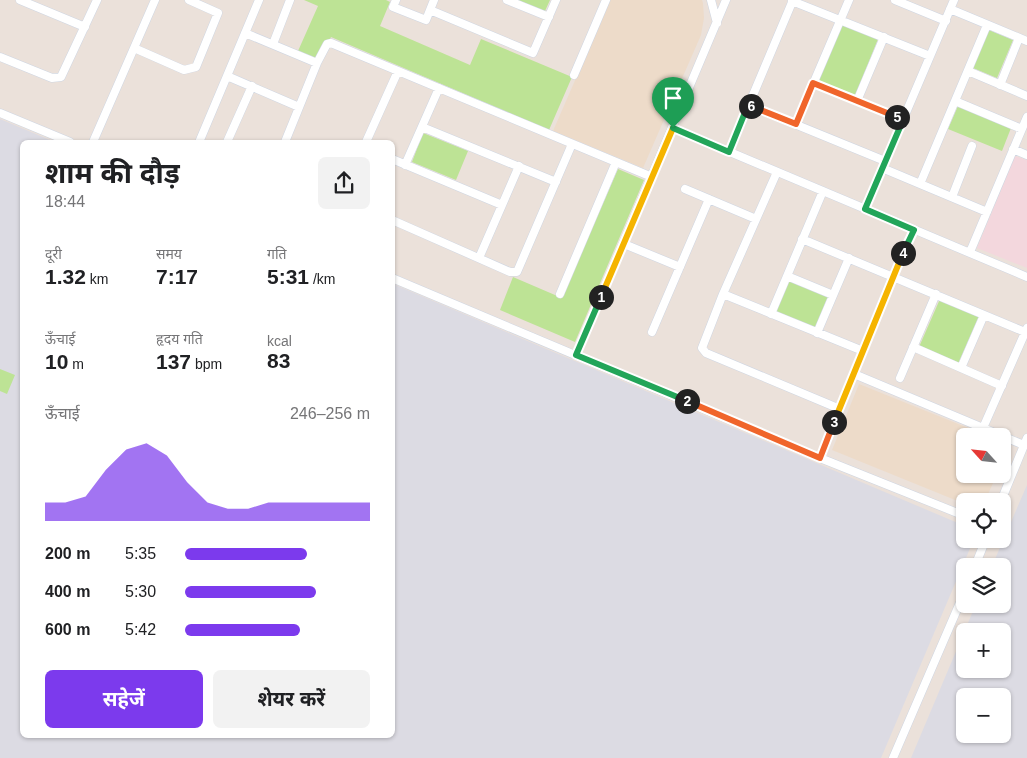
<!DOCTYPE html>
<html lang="hi">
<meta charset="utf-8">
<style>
body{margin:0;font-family:Helvetica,"Noto Sans Devanagari",sans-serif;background:#f2f2f2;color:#202124;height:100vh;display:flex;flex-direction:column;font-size:19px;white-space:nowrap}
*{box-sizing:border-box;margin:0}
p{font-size:16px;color:#757577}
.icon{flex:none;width:28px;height:28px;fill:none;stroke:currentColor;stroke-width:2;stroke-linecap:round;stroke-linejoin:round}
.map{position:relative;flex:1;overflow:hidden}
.side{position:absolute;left:20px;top:140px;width:375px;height:598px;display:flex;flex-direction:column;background:#fff;border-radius:8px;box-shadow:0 1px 4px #0004}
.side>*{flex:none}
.needle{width:32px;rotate:297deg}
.controls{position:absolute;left:956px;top:428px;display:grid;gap:10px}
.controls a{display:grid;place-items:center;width:55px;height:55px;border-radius:8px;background:#fff;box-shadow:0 1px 4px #0004;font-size:25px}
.pin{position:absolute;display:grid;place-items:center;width:42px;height:42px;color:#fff;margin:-51px -21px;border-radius:50% 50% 50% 0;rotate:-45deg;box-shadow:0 0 5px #0007}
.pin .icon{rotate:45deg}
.km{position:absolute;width:25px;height:25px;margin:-12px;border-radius:50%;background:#222;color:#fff;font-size:14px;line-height:25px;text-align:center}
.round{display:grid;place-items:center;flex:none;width:52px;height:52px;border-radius:8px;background:#f2f2f2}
.summary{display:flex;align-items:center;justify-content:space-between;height:85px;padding:0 25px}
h1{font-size:28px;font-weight:700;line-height:38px}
.figures{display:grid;grid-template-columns:repeat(3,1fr);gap:8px;height:85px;padding:5px 25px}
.figures div{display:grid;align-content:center}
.figures b{font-size:21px;font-weight:700}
.figures small{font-size:14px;font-weight:400}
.figures p{font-size:14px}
.chart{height:140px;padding:10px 25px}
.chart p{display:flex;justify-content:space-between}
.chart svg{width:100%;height:90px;margin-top:5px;fill:#7c3aed;opacity:.7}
.action{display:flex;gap:10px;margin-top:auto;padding:10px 25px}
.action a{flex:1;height:58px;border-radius:8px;background:#7c3aed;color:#fff;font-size:20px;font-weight:700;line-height:58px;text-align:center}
.action a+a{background:#f2f2f2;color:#202124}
ul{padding:0 25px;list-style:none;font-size:16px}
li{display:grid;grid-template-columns:80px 60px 1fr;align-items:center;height:38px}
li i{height:12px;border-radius:6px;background:#7c3aed}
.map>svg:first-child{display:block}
</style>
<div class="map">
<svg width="1027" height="758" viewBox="0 0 1027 758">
<rect width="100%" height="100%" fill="#ebe1da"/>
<path fill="#dcdbe3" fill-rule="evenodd" d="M 0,119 L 55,142 L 22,142 L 22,735 L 392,735 L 393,284 L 965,526 L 965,539 L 974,539 L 881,758 L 0,758 Z
M 1027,485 L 1027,758 L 911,758 L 976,604 L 1002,604 L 1002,566 L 992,566 ZM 965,631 L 1002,631 L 1002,669 L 965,669 ZM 965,696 L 1002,696 L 1002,734 L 965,734 Z"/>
<path fill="#eddbc9" d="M 610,0 L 702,0 L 703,3 L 704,18 L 701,35 L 643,168 L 553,131 Z
M 859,384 L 988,436 L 965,436 L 965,474 L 997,474 L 985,501 L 965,501 L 965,504 L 832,450 Z"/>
<path fill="#f3d7dd" d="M 1015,156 L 1027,160 L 1027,268 L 977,248 Z"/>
<path fill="#bde395" d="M 304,0 L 386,0 L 390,2 L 380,26 L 470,65 L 481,39 L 572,77 L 549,130 L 331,37 L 320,61 L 298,51 L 318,6 Z
M 517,0 L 550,0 L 545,11 Z
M 841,24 L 878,39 L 855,96 L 818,81 Z
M 989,30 L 1013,40 L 997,78 L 973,68 Z
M 958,106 L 1011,128 L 1002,151 L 948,129 Z
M 423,133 L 468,151 L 456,180 L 412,162 Z
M 618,169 L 644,180 L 575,342 L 500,310 L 513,277 L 562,298 Z
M 788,280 L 828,296 L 815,329 L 775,313 Z
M 940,299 L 979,316 L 958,364 L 919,347 Z
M 0,369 L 15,375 L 7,394 L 0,391 Z"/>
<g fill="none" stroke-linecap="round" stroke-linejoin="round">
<g stroke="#cfd6e2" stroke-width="9">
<path id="minor" d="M 20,0 L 85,27
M 396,0 L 393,7 L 426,20 L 434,0
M 507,0 L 549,17
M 711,0 L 717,23
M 895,0 L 946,21
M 792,1 L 930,56
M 950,9 L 1027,41
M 430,10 L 533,53 L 556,0
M 245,33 L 317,63
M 273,44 L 290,0
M 134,48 L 184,70 L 196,67 L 218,13 L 189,0
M 0,57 L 52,78 L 61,77 L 97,0
M 968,71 L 1027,96
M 574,75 L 606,0
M 227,76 L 299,107
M 813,83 L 903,119
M 1000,85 L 1019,38
M 857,101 L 884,37
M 955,101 L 1022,129
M 748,105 L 885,161
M 0,113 L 70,142
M 796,124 L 849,0
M 422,127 L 556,182
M 673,128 L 1027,277
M 200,140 L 259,0
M 93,142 L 155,0
M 227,142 L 252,86
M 285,142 L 317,63 L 327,44 L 331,43 L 652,177
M 366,142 L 398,71
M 1013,149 L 1027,155
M 729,152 L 793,0
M 392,159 L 502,205
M 405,165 L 439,88
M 882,168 L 987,212
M 777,172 L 723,294 L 702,348 L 706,353 L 840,409
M 920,184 L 987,25
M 685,189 L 756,219
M 952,197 L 972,146
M 865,209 L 954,0
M 392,220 L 510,272 L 517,272 L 572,144
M 802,239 L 1025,332
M 624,244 L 680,267
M 970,252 L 1027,117
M 479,258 L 519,166
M 787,276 L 833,295
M 392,278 L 820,458 L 965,516
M 560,294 L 616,162
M 723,294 L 863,351
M 771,314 L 823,191
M 652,332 L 709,199
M 817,333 L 849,258
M 913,347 L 1002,386
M 576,355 L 726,0
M 961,368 L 984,315
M 854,374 L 1002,436
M 900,378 L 936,294
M 983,428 L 1027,328
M 1002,436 L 1024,445
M 820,458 L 893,276 L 914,230
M 1001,501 L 1027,438
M 975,566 L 986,539
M 893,758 L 965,591"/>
</g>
<use href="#minor" stroke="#fff" stroke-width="8"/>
</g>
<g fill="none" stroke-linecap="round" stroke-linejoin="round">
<g stroke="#fff" stroke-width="10">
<path id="split-1" d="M 601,297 L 673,128"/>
</g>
<g stroke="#fff" stroke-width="10">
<path id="split-2" d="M 601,297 L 576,355 L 687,401"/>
</g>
<g stroke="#fff" stroke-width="10">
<path id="split-3" d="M 687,401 L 820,458 L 834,422"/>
</g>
<g stroke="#fff" stroke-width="10">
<path id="split-4" d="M 834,422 L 903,253"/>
</g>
<g stroke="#fff" stroke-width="10">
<path id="split-5" d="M 897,117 L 903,120 L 865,209 L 914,230 L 903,253"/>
</g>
<g stroke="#fff" stroke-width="10">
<path id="split-6" d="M 751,106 L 796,124 L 813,83 L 897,117"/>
</g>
<g stroke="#fff" stroke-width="10">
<path id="split-7" d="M 673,128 L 729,152 L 748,105 L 751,106"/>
</g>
<use href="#split-1" stroke="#f5b400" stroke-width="6"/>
<use href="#split-2" stroke="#22a559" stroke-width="6"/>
<use href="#split-3" stroke="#f0652b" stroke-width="6"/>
<use href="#split-4" stroke="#f5b400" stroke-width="6"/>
<use href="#split-5" stroke="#22a559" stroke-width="6"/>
<use href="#split-6" stroke="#f0652b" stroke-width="6"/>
<use href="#split-7" stroke="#22a559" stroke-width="6"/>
</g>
</svg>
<div class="controls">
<a><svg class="needle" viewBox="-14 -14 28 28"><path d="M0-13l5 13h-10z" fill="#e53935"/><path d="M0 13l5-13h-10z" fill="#757577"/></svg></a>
<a><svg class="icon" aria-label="locate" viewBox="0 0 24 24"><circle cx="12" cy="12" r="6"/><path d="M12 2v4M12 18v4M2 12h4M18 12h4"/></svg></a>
<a><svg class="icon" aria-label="layers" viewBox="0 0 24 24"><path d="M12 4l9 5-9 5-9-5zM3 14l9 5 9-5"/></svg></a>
<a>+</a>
<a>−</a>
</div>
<div class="pin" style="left:673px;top:128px;background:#1e9e55"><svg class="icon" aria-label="arrive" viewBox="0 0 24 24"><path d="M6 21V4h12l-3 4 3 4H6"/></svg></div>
<b class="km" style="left:601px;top:297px">1</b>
<b class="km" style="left:687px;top:401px">2</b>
<b class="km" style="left:834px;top:422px">3</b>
<b class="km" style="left:903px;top:253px">4</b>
<b class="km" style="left:897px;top:117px">5</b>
<b class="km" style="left:751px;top:106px">6</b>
<section class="side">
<div class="summary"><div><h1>शाम की दौड़</h1><p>18:44</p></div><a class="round"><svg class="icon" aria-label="share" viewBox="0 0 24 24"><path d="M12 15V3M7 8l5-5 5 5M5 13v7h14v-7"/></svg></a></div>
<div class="figures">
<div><p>दूरी</p><b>1.32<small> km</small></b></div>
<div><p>समय</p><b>7:17</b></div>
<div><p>गति</p><b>5:31<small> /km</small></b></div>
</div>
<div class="figures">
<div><p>ऊँचाई</p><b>10<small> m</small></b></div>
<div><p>हृदय गति</p><b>137<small> bpm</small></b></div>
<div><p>kcal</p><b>83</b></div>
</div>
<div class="chart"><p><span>ऊँचाई</span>246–256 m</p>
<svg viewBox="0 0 160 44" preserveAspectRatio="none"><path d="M0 44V35L10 35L20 32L30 19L40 9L50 6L60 12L70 25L80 35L90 38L100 38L110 35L120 35L130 35L140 35L150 35L160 35V44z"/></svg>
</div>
<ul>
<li><b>200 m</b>5:35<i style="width:66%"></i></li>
<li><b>400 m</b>5:30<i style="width:71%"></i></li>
<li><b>600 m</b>5:42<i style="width:62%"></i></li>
</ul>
<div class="action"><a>सहेजें</a><a>शेयर करें</a></div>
</section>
</div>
